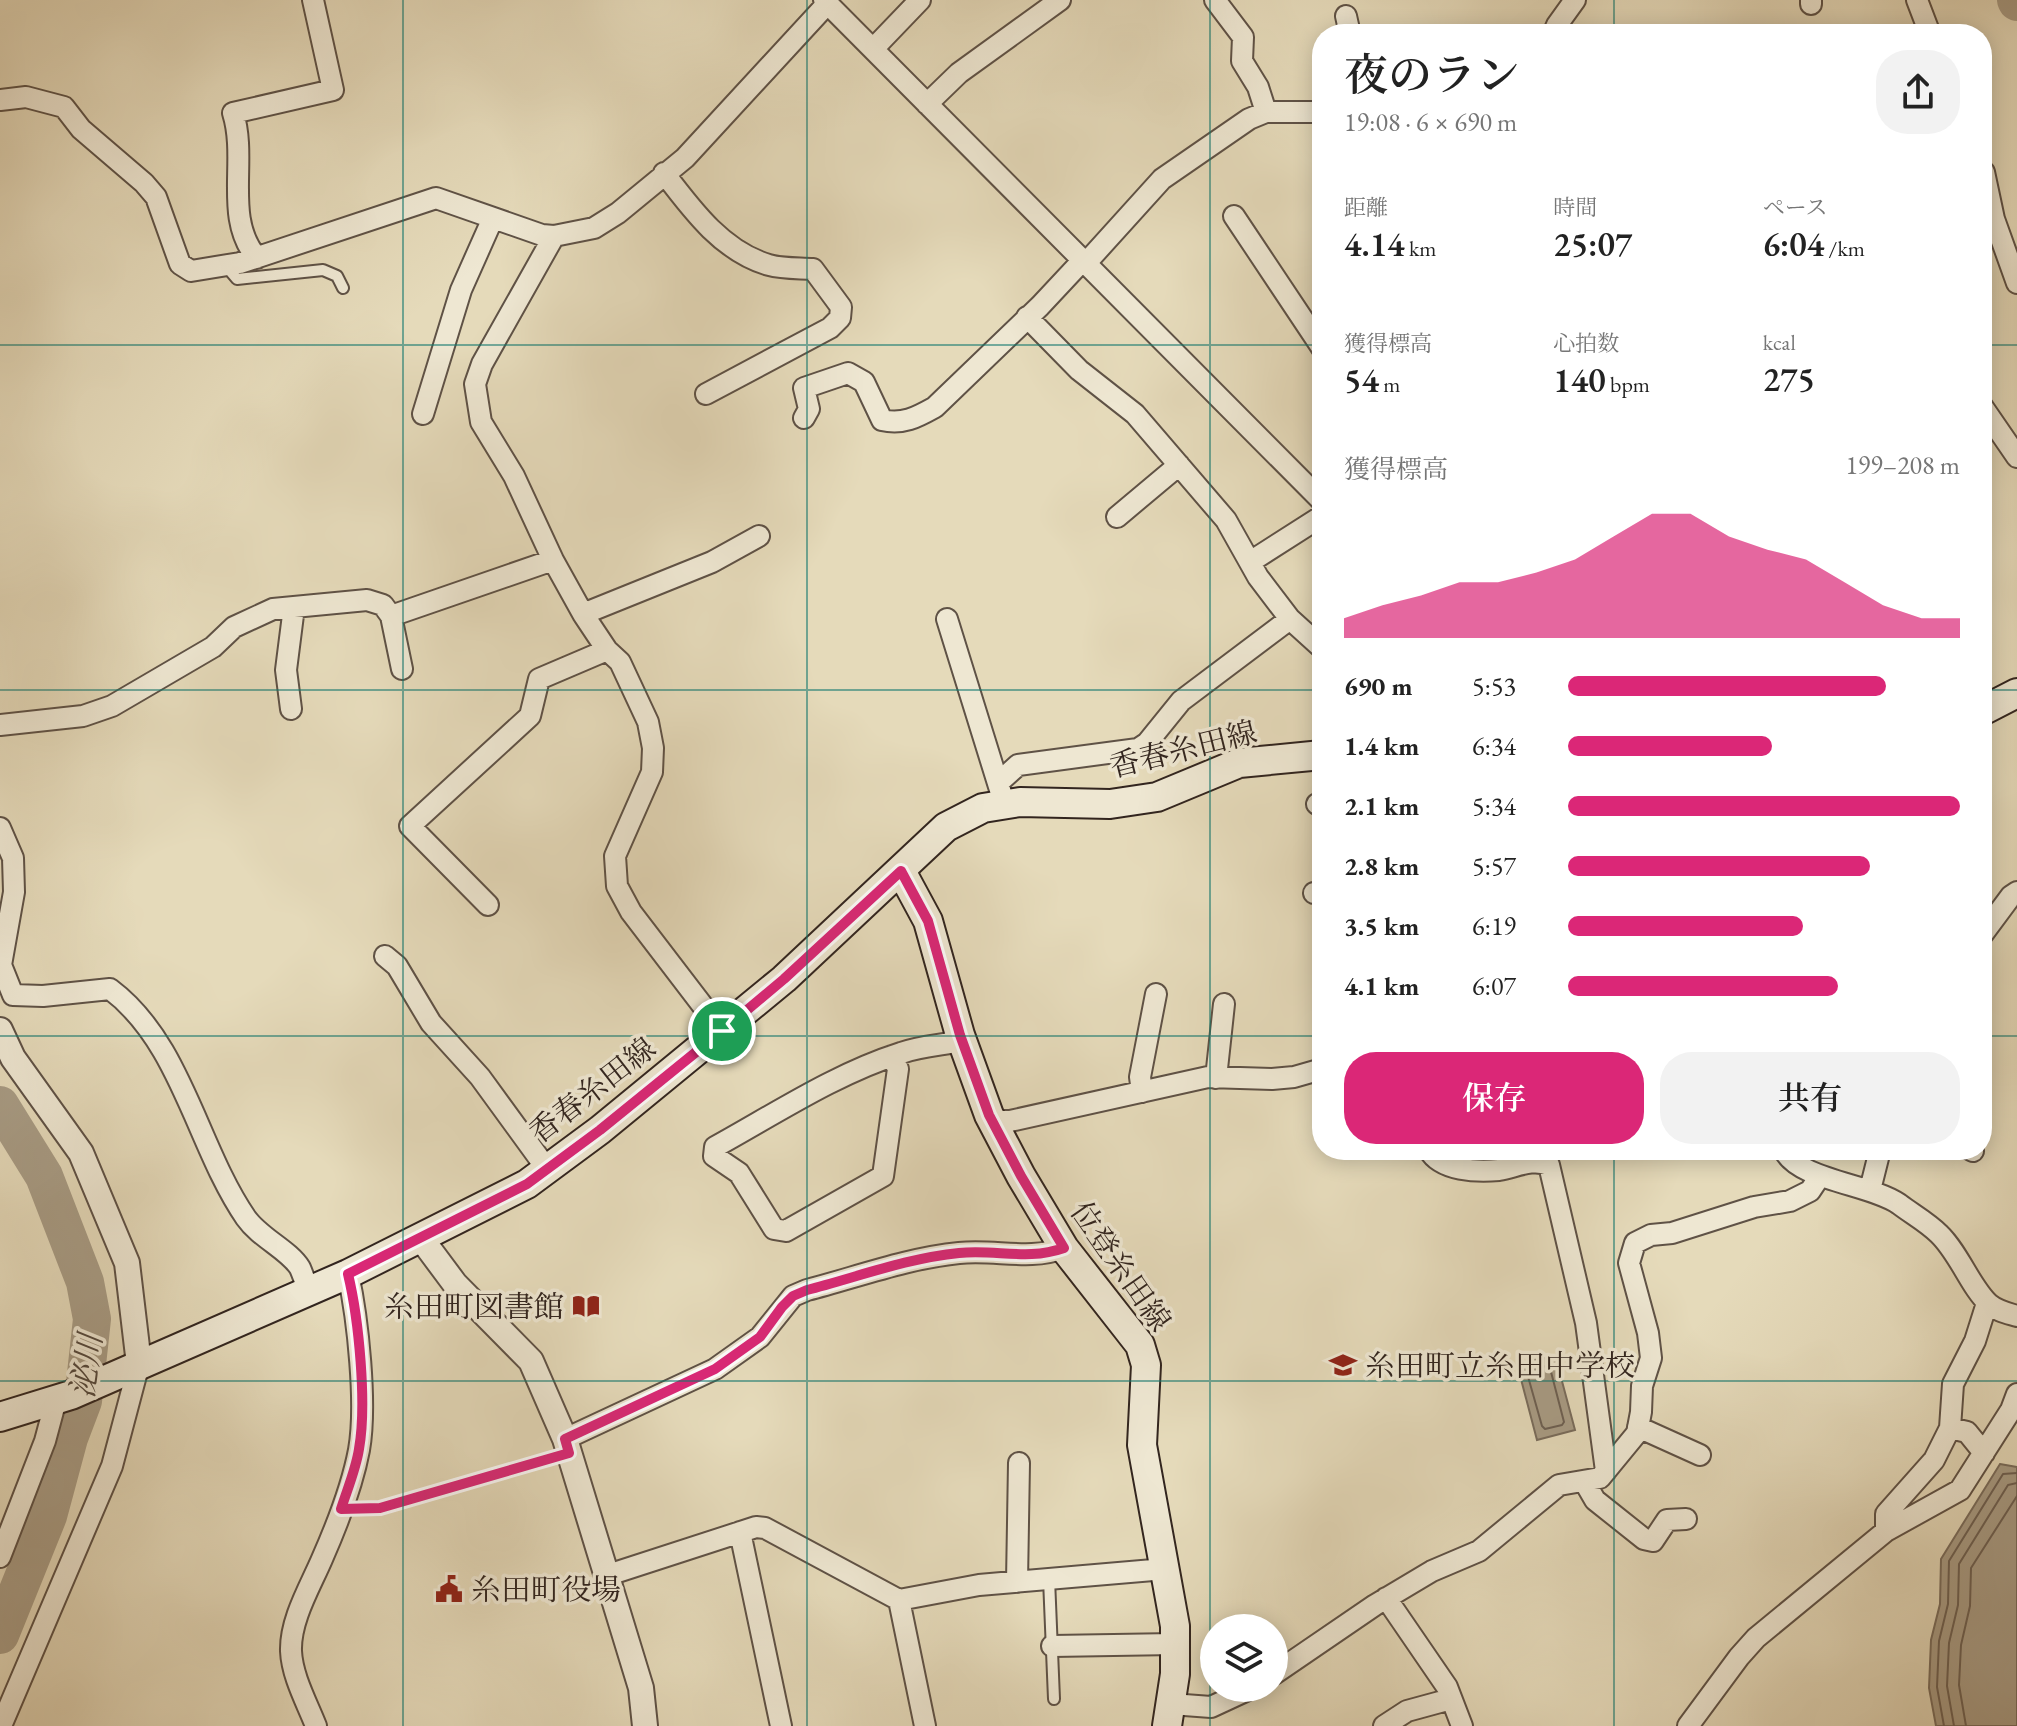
<!DOCTYPE html>
<html lang="ja">
<meta charset="utf-8">
<style>
body{margin:0;font-family:"EB Garamond","Noto Serif JP",serif;background:#f2f2f2;color:#222;height:100vh;display:flex;flex-direction:column;font-size:30px;white-space:nowrap}
*{box-sizing:border-box;margin:0}
p{font-size:26px;color:#767676}
.icon{flex:none;width:44px;height:44px;fill:none;stroke:currentColor;stroke-width:2;stroke-linecap:round;stroke-linejoin:round}
.map{position:relative;flex:1;overflow:hidden}
.panel{position:absolute;left:1312px;top:24px;width:680px;height:1136px;display:flex;flex-direction:column;background:#fff;border-radius:32px;box-shadow:0 4px 20px #0003}
.panel>*{flex:none}
.buttons{position:absolute;left:1200px;top:1614px;display:grid;gap:16px}
.buttons a{display:grid;place-items:center;width:88px;height:88px;border-radius:50%;background:#fff;box-shadow:0 4px 20px #0003;font-size:40px}
.pin{position:absolute;display:grid;place-items:center;width:68px;height:68px;color:#fff;margin:-34px;border:4px solid #fff;border-radius:50%;box-shadow:0 2px 8px #0007}
.round{display:grid;place-items:center;flex:none;width:84px;height:84px;border-radius:32px;background:#f2f2f2}
.overview{display:flex;align-items:center;justify-content:space-between;height:136px;padding:0 32px}
h1{font-size:44px;font-weight:600;line-height:60px}
.figures{display:grid;grid-template-columns:repeat(3,1fr);gap:12px;height:136px;padding:8px 32px}
.figures div{display:grid;align-content:center}
.figures b{font-size:34px;font-weight:600}
.figures small{font-size:22px;font-weight:400}
.figures p{font-size:22px}
.chart{height:224px;padding:16px 32px}
.chart p{display:flex;justify-content:space-between}
.chart svg{width:100%;height:144px;margin-top:8px;fill:#db2777;opacity:.7}
.primary-button{display:flex;gap:16px;margin-top:auto;padding:16px 32px}
.primary-button a{flex:1;height:92px;border-radius:32px;background:#db2777;color:#fff;font-size:32px;font-weight:600;line-height:92px;text-align:center}
.primary-button a+a{background:#f2f2f2;color:#222}
ul{padding:0 32px;list-style:none;font-size:26px}
li{display:grid;grid-template-columns:128px 96px 1fr;align-items:center;height:60px}
li i{height:20px;border-radius:10px;background:#db2777}
.map>svg:first-child{display:block}
</style>
<div class="map">
<svg width="2017" height="1726" viewBox="0 0 2017 1726">
<rect width="100%" height="100%" fill="#e5daba"/>
<filter id="stains"><feTurbulence type="fractalNoise" baseFrequency=".0025" numOctaves="4"/><feColorMatrix values="0 0 0 0 .2 0 0 0 0 .09 0 0 0 0 .02 0 0 0 .5 -.17"/></filter>
<radialGradient id="worn" r=".72"><stop offset=".6" stop-color="#630" stop-opacity="0"/><stop offset="1" stop-color="#630" stop-opacity=".3"/></radialGradient>
<path fill="#a89c85" stroke="#796c5c" stroke-width="2" d="M 1555,1355 L 1575,1430 L 1537,1440 L 1517,1364 Z
M 2000,1464 L 2017,1467 L 2017,1726 L 1936,1726 L 1929,1688 L 1931,1640 L 1940,1604 L 1941,1559 Z"/>
<g fill="none" stroke-linecap="round" stroke-linejoin="round">
<path stroke="#6d6052" stroke-width="2" d="M 1546,1366 L 1550,1368 L 1564,1422 L 1562,1425 L 1545,1429 L 1542,1426 L 1527,1373 L 1530,1370 Z
M 1944,1726 L 1937,1687 L 1939,1641 L 1948,1604 L 1949,1561 L 2003,1474 L 2017,1473
M 1954,1726 L 1947,1686 L 1949,1643 L 1958,1605 L 1959,1564 L 2008,1485 L 2017,1483
M 1966,1726 L 1959,1685 L 1961,1645 L 1970,1606 L 1971,1568 L 2017,1496"/>
<path stroke="#a89c85" stroke-width="38" d="M 2016,0 L 2017,2
M 0,1105 L 44,1176 L 85,1282 L 92,1319 L 83,1401 L 69,1438 L 48,1516 L 0,1635"/>
<g stroke="#5f5246" stroke-width="14">
<path id="service" d="M 226,266 L 237,279 L 323,270 L 337,276 L 343,288
M 341,1509 L 380,1508 L 569,1453
M 1049,1579 L 1054,1699"/>
</g>
<g stroke="#5f5246" stroke-width="24">
<path id="minor" d="M 824,0 L 1322,501
M 1215,0 L 1243,37 L 1242,61 L 1258,87 L 1266,112
M 1811,0 L 1811,4
M 1917,0 L 1930,34
M 1346,16 L 1350,34
M 1553,34 L 1557,25 L 1575,0
M 873,49 L 920,0
M 0,100 L 26,97 L 64,107 L 81,129 L 144,183 L 156,197 L 180,264 L 191,271 L 240,263 L 436,198 L 542,235 L 554,236 L 594,228 L 618,213 L 685,158 L 827,4
M 927,104 L 959,73 L 1060,0
M 1984,172 L 1994,219 L 2017,283
M 664,173 C 692,210 723,252 769,265 C 783,269 799,268 813,269 L 841,307 L 840,318 L 830,328 L 706,394
M 1234,216 L 1322,348
M 554,236 L 482,364 L 475,384 L 481,422 L 514,476 L 553,560 L 583,614 L 607,650 L 620,662 L 648,722 L 653,748 L 652,772 L 615,856 L 617,886 L 631,912 L 722,1031
M 257,258 C 223,218 248,161 233,113 L 333,90 L 313,0
M 1086,263 L 1162,179 L 1249,119 L 1266,112 L 1322,112
M 1027,317 L 1079,370 L 1135,414 L 1226,520 L 1258,577 L 1290,619 L 1322,648
M 1982,406 L 2017,457
M 423,414 L 461,290 L 493,218
M 804,418 L 809,409 L 804,388 L 848,373 L 864,382 L 882,420 C 903,425 917,417 935,407 L 1040,306 L 1083,260
M 1117,517 L 1179,465
M 1250,562 L 1322,516
M 583,614 L 712,562 L 759,536
M 391,616 L 402,669
M 947,619 L 1001,793
M 291,709 L 286,670 L 294,607
M 0,725 L 83,716 L 112,706 L 213,647 L 234,627 L 273,609 L 367,600 L 383,605 L 391,616 L 553,560
M 998,783 L 1018,765 L 1138,749 L 1147,743 L 1181,701 L 1290,619
M 1317,804 L 1322,805
M 0,828 L 13,858 L 14,892 L 1,965 L 13,995 L 43,996 L 110,989 C 182,1043 197,1147 246,1218 C 260,1238 289,1250 300,1268 C 303,1275 306,1284 309,1291
M 1314,893 L 1322,892
M 488,905 L 410,826 L 530,716 L 539,679 L 607,650
M 1982,935 L 2011,896 L 2017,892
M 385,956 L 397,966 L 431,1023 L 480,1077 L 547,1169
M 892,1056 L 898,1069 L 883,1176 L 786,1231 L 774,1229 L 739,1173 L 714,1156 L 715,1147 C 775,1114 835,1074 901,1053 C 920,1046 942,1045 962,1041
M 1216,1078 L 1224,1004
M 1142,1092 L 1140,1077 L 1156,994
M 992,1121 L 1010,1121 L 1208,1077 L 1272,1079 L 1294,1077 L 1322,1069
M 1429,1150 C 1441,1171 1477,1172 1499,1170 C 1516,1167 1532,1158 1549,1165 L 1586,1323 L 1606,1471
M 1784,1150 C 1798,1180 1870,1184 1899,1204 C 1912,1214 1927,1222 1939,1234 C 1959,1253 1971,1288 1989,1304 C 1997,1311 2007,1313 2017,1316
M 1971,1150 L 1973,1151
M 1870,1190 L 1880,1150
M 1638,1427 L 1700,1455
M 1950,1428 L 1967,1432 L 1984,1453
M 565,1439 L 715,1369 L 760,1337 L 793,1296 L 807,1290 C 857,1277 908,1258 959,1253 C 996,1249 1028,1261 1064,1248
M 1584,1481 L 1595,1500 L 1644,1539 L 1653,1541 L 1667,1520 L 1686,1519
M 1886,1531 L 1886,1514 L 1934,1460 L 1950,1428 L 1953,1384 L 1975,1341 L 1987,1303
M 740,1532 L 781,1726
M 0,1557 L 45,1441 L 56,1400
M 605,1576 L 756,1527 L 765,1528 L 899,1600 L 979,1585 L 1165,1569
M 1017,1582 L 1019,1463
M 1386,1598 L 1447,1687 L 1462,1726
M 899,1600 L 925,1726
M 1052,1646 L 1175,1644
M 1274,1674 L 1375,1605 L 1432,1571 L 1479,1551 L 1559,1485 L 1600,1478 L 1637,1433 L 1641,1412 L 1642,1386 L 1651,1358 L 1648,1333 L 1629,1263 L 1635,1243 L 1651,1235 L 1672,1233 L 1754,1207 L 1790,1201 L 1810,1191 L 1820,1176
M 1171,1704 L 1211,1707 L 1252,1688
M 1,1726 L 112,1466 L 139,1364
M 316,1726 C 307,1703 292,1676 291,1651 C 290,1620 310,1587 322,1559 C 337,1525 352,1487 359,1450 C 367,1405 358,1319 348,1274
M 1384,1726 L 1407,1711 L 1451,1699
M 1688,1726 L 1739,1657 L 1756,1638 L 1886,1531 L 1960,1490 L 2011,1410 L 2017,1394"/>
</g>
<g stroke="#5f5246" stroke-width="28">
<path id="tertiary" d="M 0,1030 L 13,1058 L 81,1153 L 127,1263 L 139,1364
M 420,1237 L 455,1284 L 531,1361 L 565,1439 L 641,1688 L 645,1726"/>
</g>
<g stroke="#32251f" stroke-width="32">
<path id="secondary" d="M 1982,711 L 2017,693
M 901,871 L 928,921 L 960,1035 L 989,1115 L 1021,1176 L 1064,1248 L 1140,1345 L 1146,1365 L 1142,1445 L 1175,1626 L 1175,1674 L 1167,1726
M 0,1417 L 71,1395 L 348,1274 L 527,1184 L 600,1130 L 784,979 L 946,827 L 983,808 L 1020,802 L 1110,804 L 1157,797 L 1239,763 L 1322,755"/>
</g>
<use href="#service" stroke="#eee7d2" stroke-width="10"/>
<use href="#minor" stroke="#eee7d2" stroke-width="20"/>
<use href="#tertiary" stroke="#eee7d2" stroke-width="24"/>
<use href="#secondary" stroke="#eee7d2" stroke-width="28"/>
</g>
<g fill="none" stroke-linecap="round" stroke-linejoin="round">
<g stroke="#fff" stroke-width="16">
<path id="route" d="M 901,871 L 928,921 L 960,1035 L 989,1115 L 1021,1176 L 1064,1248 C 1027,1261 996,1249 959,1253 C 908,1258 857,1277 807,1290 L 793,1296 L 782,1307 L 760,1337 L 715,1369 L 565,1439 L 569,1453 L 380,1508 L 341,1509 C 347,1490 356,1469 359,1449 C 367,1404 359,1320 348,1274 L 527,1184 L 600,1130 L 722,1031 L 784,979 Z"/>
</g>
<use href="#route" stroke="#db2777" stroke-width="10"/>
</g>
<path fill="none" stroke="#0f766e" stroke-width="2" stroke-opacity="0.55" d="M 403,0 L 403,1726M 807,0 L 807,1726M 1210,0 L 1210,1726M 1614,0 L 1614,34M 0,345 L 1322,345M 1982,345 L 2017,345M 0,690 L 1322,690M 1982,690 L 2017,690M 0,1036 L 1322,1036M 1982,1036 L 2017,1036M 1614,1150 L 1614,1726M 0,1381 L 2017,1381"/>
<defs>
<g id="library-bare" transform="scale(2.16)"><path d="M-6-4Q-3-5.5-.7-3.5V5Q-3 3-6 4ZM6-4Q3-5.5 .7-3.5V5Q3 3 6 4Z" fill="#8f2418" stroke="#eee7d2" stroke-width="2.5" paint-order="stroke"/></g>
<g id="school-bare" transform="scale(2.16)"><path d="M0-5L7-2L0 1L-7-2ZM-4 1L0 2.5L4 1V4Q0 6-4 4Z" fill="#8f2418" stroke="#eee7d2" stroke-width="2.5" paint-order="stroke"/></g>
<g id="civic-bare" transform="scale(2.16)"><path d="M-.6-6.5H3V-4.5H.6V-3L4-1V1h2V6H-6V1h2V-1L-.6-3ZM-1.2 2.5V6h2.4V2.5Z" fill="#8f2418" stroke="#eee7d2" stroke-width="2.5" paint-order="stroke"/></g>
</defs>
<g fill-rule="evenodd">
<use href="#library-bare" x="586" y="1306"/>
<use href="#school-bare" x="1343" y="1365"/>
<use href="#civic-bare" x="449" y="1589"/>
</g>
<g text-anchor="middle" dominant-baseline="central" stroke-width="7" stroke-linejoin="round" paint-order="stroke">
<g font-size="30" fill="#32251f" stroke="#eee7d2">
<text transform="translate(1183 749) rotate(-14)">香春糸田線</text>
<text transform="translate(592 1090) rotate(-38)">香春糸田線</text>
<text transform="translate(1121 1266) rotate(55)">位登糸田線</text>
</g>
<g font-size="30" fill="#32251f" stroke="#eee7d2" text-anchor="start">
<text x="564" y="1306" text-anchor="end">糸田町図書館</text>
<text x="1365" y="1365">糸田町立糸田中学校</text>
<text x="471" y="1589">糸田町役場</text>
</g>
<g font-size="32" font-style="italic" fill="#55493e" stroke="#eee7d2">
<text transform="translate(86 1366) rotate(-82)">泌川</text>
</g>
</g>
<rect width="100%" height="100%" filter="url(#stains)"/>
<rect width="100%" height="100%" fill="url(#worn)"/>
</svg>
<div class="buttons">
<a><svg class="icon" aria-label="layers" viewBox="0 0 24 24"><path d="M12 4l9 5-9 5-9-5zM3 14l9 5 9-5"/></svg></a>
</div>
<div class="pin" style="left:722px;top:1031px;background:#1e9e55"><svg class="icon" aria-label="arrive" viewBox="0 0 24 24"><path d="M6 21V4h12l-3 4 3 4H6"/></svg></div>
<section class="panel">
<div class="overview"><div><h1>夜のラン</h1><p>19:08 · 6 × 690 m</p></div><a class="round"><svg class="icon" aria-label="share" viewBox="0 0 24 24"><path d="M12 15V3M7 8l5-5 5 5M5 13v7h14v-7"/></svg></a></div>
<div class="figures">
<div><p>距離</p><b>4.14<small> km</small></b></div>
<div><p>時間</p><b>25:07</b></div>
<div><p>ペース</p><b>6:04<small> /km</small></b></div>
</div>
<div class="figures">
<div><p>獲得標高</p><b>54<small> m</small></b></div>
<div><p>心拍数</p><b>140<small> bpm</small></b></div>
<div><p>kcal</p><b>275</b></div>
</div>
<div class="chart"><p><span>獲得標高</span>199–208 m</p>
<svg viewBox="0 0 160 44" preserveAspectRatio="none"><path d="M0 44V38L10 34L20 31L30 27L40 27L50 24L60 20L70 13L80 6L90 6L100 13L110 17L120 20L130 27L140 34L150 38L160 38V44z"/></svg>
</div>
<ul>
<li><b>690 m</b>5:53<i style="width:81%"></i></li>
<li><b>1.4 km</b>6:34<i style="width:52%"></i></li>
<li><b>2.1 km</b>5:34<i style="width:100%"></i></li>
<li><b>2.8 km</b>5:57<i style="width:77%"></i></li>
<li><b>3.5 km</b>6:19<i style="width:60%"></i></li>
<li><b>4.1 km</b>6:07<i style="width:69%"></i></li>
</ul>
<div class="primary-button"><a>保存</a><a>共有</a></div>
</section>
</div>
